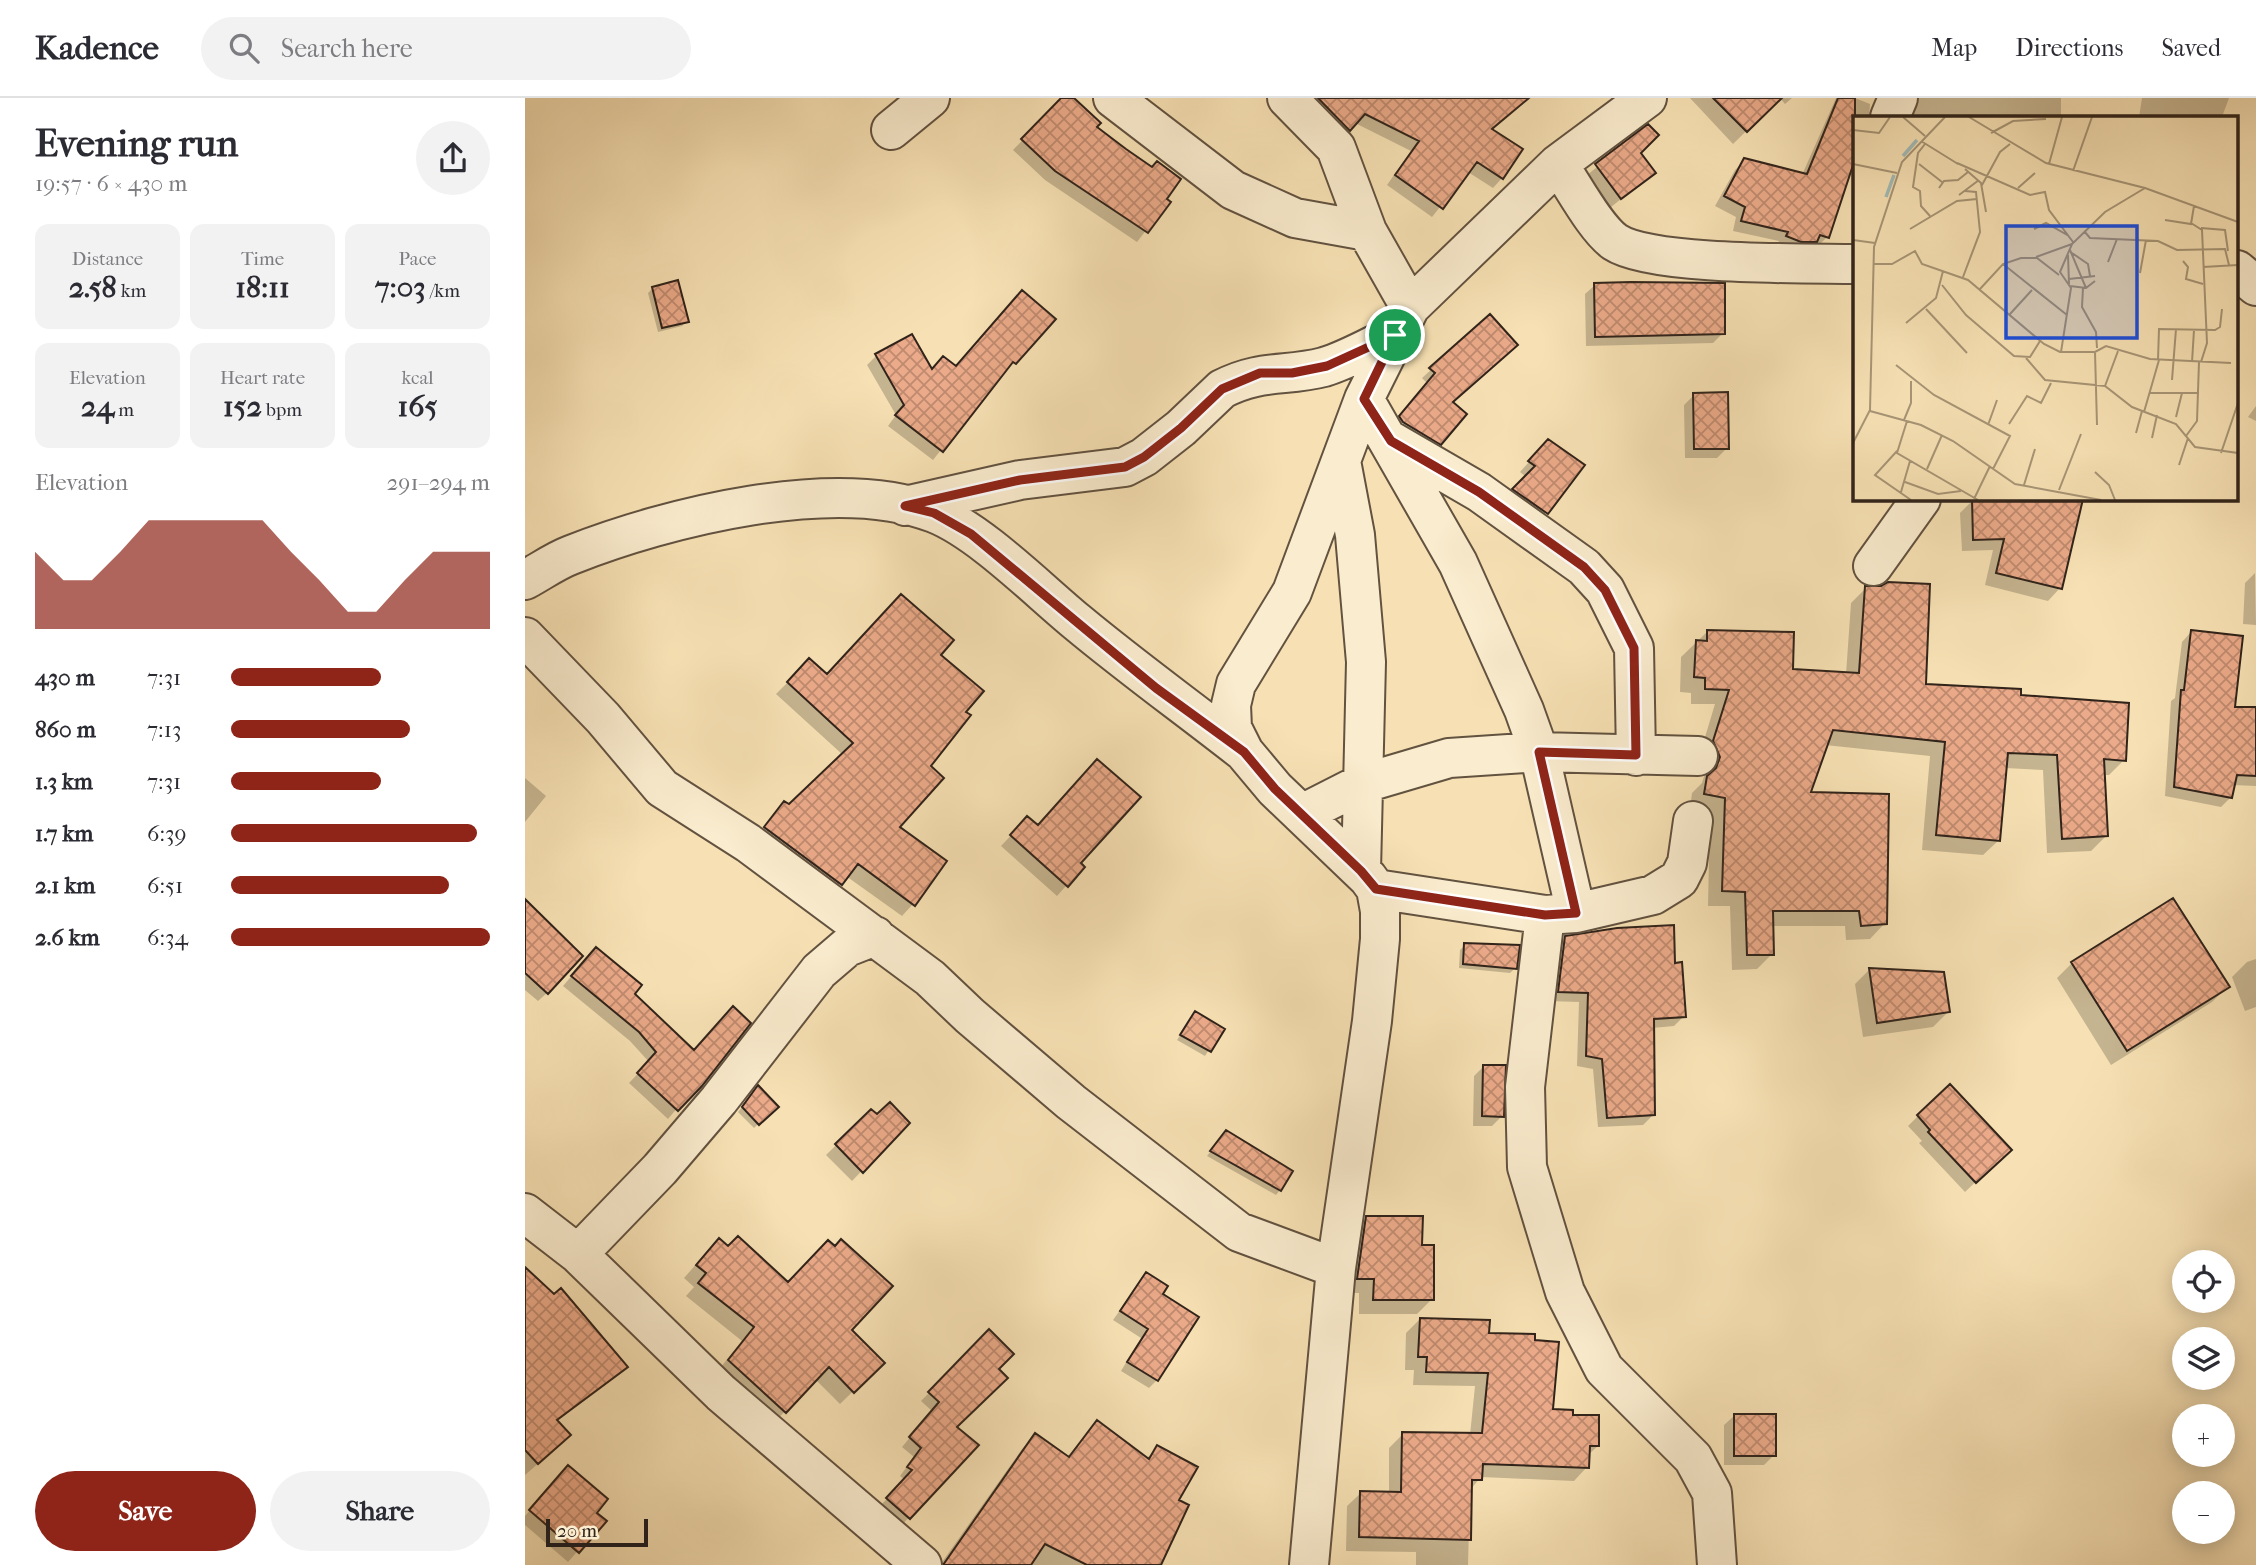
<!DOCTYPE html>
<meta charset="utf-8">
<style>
body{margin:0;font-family:"IM FELL French Canon",serif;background:#f2f2f3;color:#2b2b33;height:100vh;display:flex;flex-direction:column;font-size:26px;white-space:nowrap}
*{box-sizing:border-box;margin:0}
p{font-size:23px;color:#7c7c81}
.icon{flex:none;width:38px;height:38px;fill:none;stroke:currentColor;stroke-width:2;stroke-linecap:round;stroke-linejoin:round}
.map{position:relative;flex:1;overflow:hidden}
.details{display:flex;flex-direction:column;background:#fff;width:525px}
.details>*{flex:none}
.controls{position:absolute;left:1647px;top:1152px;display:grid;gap:14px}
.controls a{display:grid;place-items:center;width:63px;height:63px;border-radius:50%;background:#fff;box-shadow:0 4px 18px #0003;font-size:35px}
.scale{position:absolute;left:21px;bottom:18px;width:102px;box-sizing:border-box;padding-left:7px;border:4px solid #30231a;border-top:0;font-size:19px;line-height:24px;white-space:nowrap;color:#30231a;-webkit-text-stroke:5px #faecce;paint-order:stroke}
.pin{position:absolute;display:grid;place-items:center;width:60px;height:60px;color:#fff;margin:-30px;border:4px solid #fff;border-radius:50%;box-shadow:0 2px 7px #0007}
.round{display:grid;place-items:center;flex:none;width:74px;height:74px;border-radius:37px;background:#f2f2f3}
.summary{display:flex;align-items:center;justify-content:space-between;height:119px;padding:0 35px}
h1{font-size:38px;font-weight:800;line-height:52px}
.metrics{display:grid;grid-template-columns:repeat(3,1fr);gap:10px;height:119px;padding:7px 35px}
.metrics div{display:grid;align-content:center;border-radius:14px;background:#f2f2f3;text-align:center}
.metrics b{font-size:30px;font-weight:800}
.metrics small{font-size:19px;font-weight:400}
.metrics p{font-size:19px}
.chart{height:196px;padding:14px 35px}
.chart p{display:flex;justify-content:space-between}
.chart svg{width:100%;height:126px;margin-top:7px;fill:#8f2418;opacity:.7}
.cta{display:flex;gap:14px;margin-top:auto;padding:14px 35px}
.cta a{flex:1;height:80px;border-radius:42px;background:#8f2418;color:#fff;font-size:28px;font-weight:800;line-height:80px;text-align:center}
.cta a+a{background:#f2f2f3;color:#2b2b33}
ul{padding:0 35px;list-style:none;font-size:23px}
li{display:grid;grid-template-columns:112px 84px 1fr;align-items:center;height:52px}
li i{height:18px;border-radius:9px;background:#8f2418}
header{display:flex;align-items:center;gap:42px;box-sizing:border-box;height:98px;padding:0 35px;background:#fff;border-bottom:2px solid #e1e1e2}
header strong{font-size:33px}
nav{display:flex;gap:38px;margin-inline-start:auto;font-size:24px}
.search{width:490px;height:63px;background:#f2f2f3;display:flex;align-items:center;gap:18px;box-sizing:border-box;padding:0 24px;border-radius:38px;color:#7c7c81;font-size:26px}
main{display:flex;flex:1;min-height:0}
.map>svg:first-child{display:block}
</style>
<header>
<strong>Kadence</strong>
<div class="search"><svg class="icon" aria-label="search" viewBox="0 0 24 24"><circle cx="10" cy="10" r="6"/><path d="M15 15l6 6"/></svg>Search here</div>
<nav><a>Map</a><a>Directions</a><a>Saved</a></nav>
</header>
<main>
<section class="details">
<div class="summary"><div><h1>Evening run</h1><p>19:57 · 6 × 430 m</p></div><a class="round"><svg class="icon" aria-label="share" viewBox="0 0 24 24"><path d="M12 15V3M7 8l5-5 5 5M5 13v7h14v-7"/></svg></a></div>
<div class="metrics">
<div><p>Distance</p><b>2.58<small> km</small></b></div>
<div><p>Time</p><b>18:11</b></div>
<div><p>Pace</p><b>7:03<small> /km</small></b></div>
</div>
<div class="metrics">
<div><p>Elevation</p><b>24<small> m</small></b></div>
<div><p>Heart rate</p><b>152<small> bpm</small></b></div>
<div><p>kcal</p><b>165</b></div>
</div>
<div class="chart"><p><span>Elevation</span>291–294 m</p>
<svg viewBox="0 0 160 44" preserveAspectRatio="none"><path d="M0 44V17L10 27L20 27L30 17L40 6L50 6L60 6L70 6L80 6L90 17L100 27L110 38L120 38L130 27L140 17L150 17L160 17V44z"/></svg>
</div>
<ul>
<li><b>430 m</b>7:31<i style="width:58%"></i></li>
<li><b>860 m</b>7:13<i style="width:69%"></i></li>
<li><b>1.3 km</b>7:31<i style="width:58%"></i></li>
<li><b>1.7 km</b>6:39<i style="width:95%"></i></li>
<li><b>2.1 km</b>6:51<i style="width:84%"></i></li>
<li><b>2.6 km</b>6:34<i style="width:100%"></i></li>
</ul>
<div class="cta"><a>Save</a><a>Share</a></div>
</section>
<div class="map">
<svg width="1731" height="1467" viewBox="0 0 1731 1467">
<defs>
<pattern id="building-cross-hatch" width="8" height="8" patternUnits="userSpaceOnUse" patternTransform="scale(1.75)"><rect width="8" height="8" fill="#ebaa89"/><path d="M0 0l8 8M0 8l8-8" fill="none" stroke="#bf8a6f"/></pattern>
</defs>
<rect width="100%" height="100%" fill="#f7e1b4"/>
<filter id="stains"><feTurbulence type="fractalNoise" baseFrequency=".00286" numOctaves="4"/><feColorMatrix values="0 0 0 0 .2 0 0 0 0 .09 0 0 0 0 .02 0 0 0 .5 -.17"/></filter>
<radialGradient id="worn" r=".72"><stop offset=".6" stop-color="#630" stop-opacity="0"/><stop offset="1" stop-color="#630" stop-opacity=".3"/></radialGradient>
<path fill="#0003" d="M 538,0 L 546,0 L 569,29 L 626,71 L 643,104 L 612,144 L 520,82 L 488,52 Z
M 777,0 L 1003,0 L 966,32 L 977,80 L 968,90 L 943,74 L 907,119 L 862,87 L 886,53 L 830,25 L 815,41 Z
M 1165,0 L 1267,0 L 1260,6 L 1255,0 L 1208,46 Z
M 1311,0 L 1330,0 L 1345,6 L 1344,19 L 1330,19 L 1330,56 L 1302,139 L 1292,149 L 1252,148 L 1254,143 L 1208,133 L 1211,119 L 1190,108 L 1210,72 L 1220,62 L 1277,77 Z
M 1383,0 L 1536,0 L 1536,19 L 1380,19 Z
M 1617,0 L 1704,0 L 1697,19 L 1614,19 Z
M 1123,29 L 1113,55 L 1129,75 L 1086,109 L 1062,77 Z
M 1070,187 L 1198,235 L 1188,245 L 1061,248 L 1060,196 Z
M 128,190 L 162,223 L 157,228 L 133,234 L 123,195 Z
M 965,218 L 926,305 L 915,345 L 906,354 L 866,328 L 902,285 L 897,280 Z
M 528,221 L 479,273 L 408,362 L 363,328 L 371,317 L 342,267 L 351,258 L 406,273 L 430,270 Z
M 1169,297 L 1202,350 L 1192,360 L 1160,360 L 1159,307 Z
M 1731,308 L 1731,323 L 1723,319 Z
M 1014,353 L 1057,368 L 1012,425 L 979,401 L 1001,379 L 995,374 Z
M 1480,401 L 1556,401 L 1535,490 L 1523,503 L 1460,487 L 1468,452 L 1437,453 L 1435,415 L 1447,403 Z
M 1730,475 L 1731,527 L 1718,526 L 1720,485 Z
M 1341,490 L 1399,588 L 1494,599 L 1599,662 L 1584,677 L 1578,677 L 1581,738 L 1566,753 L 1522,755 L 1518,672 L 1480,670 L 1474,742 L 1458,757 L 1397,752 L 1405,658 L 1300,647 L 1283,695 L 1360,825 L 1345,841 L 1321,842 L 1320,828 L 1246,828 L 1247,856 L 1232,871 L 1207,872 L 1205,808 L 1183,808 L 1185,715 L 1165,711 L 1167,695 L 1177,685 L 1180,675 L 1174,659 L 1190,606 L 1166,606 L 1166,595 L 1155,594 L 1156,559 L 1183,533 L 1266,573 L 1321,576 L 1326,505 Z
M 1666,534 L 1708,611 L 1731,611 L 1731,688 L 1708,687 L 1706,699 L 1696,709 L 1640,698 L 1646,603 L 1650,600 L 1657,544 Z
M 413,557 L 403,668 L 372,730 L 388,806 L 377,818 L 321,778 L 304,797 L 229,742 L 259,705 L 264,709 L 318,657 L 251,596 L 273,574 L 302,578 Z
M 0,680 L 21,698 L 0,724 Z
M 493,730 L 558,769 L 532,798 L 476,748 Z
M 1648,802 L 1702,889 L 1687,904 L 1586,967 L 1532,880 L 1547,865 Z
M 0,827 L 22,895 L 13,903 L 0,892 Z
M 1040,839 L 1149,867 L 1159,918 L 1149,928 L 1127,930 L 1128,1017 L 1118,1027 L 1073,1029 L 1068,971 L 1052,968 L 1054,904 L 1024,903 L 1030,849 Z
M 940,847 L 990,870 L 985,875 L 934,870 L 935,852 Z
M 62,860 L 107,896 L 168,954 L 224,925 L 143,1021 L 104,985 L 124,964 L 105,943 L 38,888 Z
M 1731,861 L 1731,909 L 1720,913 L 1707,879 L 1722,864 Z
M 1345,871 L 1423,914 L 1408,929 L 1338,939 L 1330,886 Z
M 670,915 L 697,931 L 680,958 L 652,942 Z
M 959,968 L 977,1018 L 967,1028 L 948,1028 L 949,978 Z
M 229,994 L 251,1009 L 229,1030 L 213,1014 Z
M 346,1013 L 352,1019 L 383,1025 L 327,1083 L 301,1057 Z
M 1393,1018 L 1484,1052 L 1440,1094 L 1394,1045 L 1397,1043 L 1383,1028 Z
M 697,1039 L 755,1092 L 751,1097 L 682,1058 Z
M 841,1120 L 896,1148 L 907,1201 L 892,1216 L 834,1216 L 834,1195 L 818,1195 L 826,1135 Z
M 181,1155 L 263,1186 L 325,1232 L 357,1265 L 315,1306 L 290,1281 L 247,1327 L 191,1275 L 217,1243 L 161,1198 L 169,1189 L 159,1180 Z
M 0,1171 L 101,1269 L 31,1324 L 32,1349 L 0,1377 Z
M 621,1176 L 635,1196 L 632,1282 L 624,1290 L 596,1273 L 616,1240 L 588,1222 Z
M 895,1221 L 962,1237 L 1026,1313 L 1046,1319 L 1073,1348 L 1063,1357 L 1062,1369 L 1049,1383 L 956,1379 L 945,1392 L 943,1467 L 891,1467 L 891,1454 L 821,1453 L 822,1408 L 836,1395 L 864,1395 L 864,1350 L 878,1336 L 945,1337 L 950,1288 L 888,1287 L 889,1272 L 880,1272 L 881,1235 Z
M 464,1234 L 471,1271 L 430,1330 L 451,1347 L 375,1429 L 354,1409 L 380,1382 L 375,1378 L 389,1359 L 377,1349 L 407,1313 L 396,1303 Z
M 1209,1318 L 1249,1357 L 1239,1367 L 1199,1367 L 1199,1327 Z
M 572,1324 L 621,1361 L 633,1349 L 652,1403 L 634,1467 L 415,1467 L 497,1351 L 511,1337 L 542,1359 Z
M 34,1379 L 79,1423 L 43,1464 L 0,1427 L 0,1418 Z"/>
<path fill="url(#building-cross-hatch)" stroke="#30231a" stroke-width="2" d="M 536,0 L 549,0 L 576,25 L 572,29 L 601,51 L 627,69 L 632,63 L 656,81 L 642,101 L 646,104 L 623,135 L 530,73 L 496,41 Z
M 793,0 L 1004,0 L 967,31 L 998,51 L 978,81 L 952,64 L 918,111 L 870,77 L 894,43 L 840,16 L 825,33 Z
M 1188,0 L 1257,0 L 1222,34 Z
M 1313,0 L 1330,0 L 1330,61 L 1304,140 L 1295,137 L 1292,144 L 1276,144 L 1261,138 L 1263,134 L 1216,123 L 1220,109 L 1199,98 L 1219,60 L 1282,76 Z
M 1123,26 L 1134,37 L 1116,55 L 1131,75 L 1096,101 L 1070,66 Z
M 153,182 L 164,224 L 137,230 L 127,189 Z
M 1106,184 L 1200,185 L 1200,236 L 1070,239 L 1069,185 Z
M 497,192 L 531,221 L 491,266 L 488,264 L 418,354 L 370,317 L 379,307 L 350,256 L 387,236 L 407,271 L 418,258 L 431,268 Z
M 965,216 L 993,247 L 928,304 L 942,316 L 916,347 L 878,324 L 874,318 L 910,275 L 904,270 Z
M 1203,294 L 1204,351 L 1169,351 L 1168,295 Z
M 1023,341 L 1060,367 L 1023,416 L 987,391 L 1010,368 L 1003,363 Z
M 1447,401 L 1558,401 L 1537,491 L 1471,475 L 1479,441 L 1448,442 Z
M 1363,484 L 1405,486 L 1401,586 L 1496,591 L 1496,597 L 1604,605 L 1601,663 L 1579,661 L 1583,738 L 1537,741 L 1532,657 L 1483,655 L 1475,743 L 1411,737 L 1420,644 L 1308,632 L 1286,694 L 1364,696 L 1362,826 L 1336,828 L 1334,813 L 1248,813 L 1249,857 L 1222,857 L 1220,794 L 1197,793 L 1200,700 L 1179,696 L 1182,678 L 1191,670 L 1195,659 L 1188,643 L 1204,592 L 1180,591 L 1180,580 L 1169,579 L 1171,542 L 1182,543 L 1182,532 L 1269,534 L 1268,571 L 1334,575 L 1340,488 L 1356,488 Z
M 376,496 L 429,542 L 416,557 L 459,593 L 441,614 L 446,617 L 406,668 L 419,680 L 375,729 L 422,763 L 390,808 L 333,766 L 317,787 L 239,729 L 259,703 L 264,706 L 328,645 L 262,584 L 284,560 L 302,576 Z
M 1666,532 L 1718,538 L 1710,609 L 1731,609 L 1731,678 L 1712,677 L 1707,700 L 1649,689 L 1656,592 L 1659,592 Z
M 572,661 L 616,699 L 556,765 L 560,769 L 543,789 L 485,737 L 502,718 L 513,727 Z
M 1648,800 L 1705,889 L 1602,953 L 1546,864 Z
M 0,801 L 58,858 L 23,896 L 0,875 Z
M 1149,827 L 1150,865 L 1157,864 L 1161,919 L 1129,921 L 1130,1017 L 1082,1020 L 1077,961 L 1061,958 L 1063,895 L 1033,894 L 1040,838 L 1092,830 Z
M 939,845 L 995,847 L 992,871 L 938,866 Z
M 71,849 L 117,887 L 110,896 L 169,952 L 208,908 L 226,925 L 177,988 L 153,1013 L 112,975 L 131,954 L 114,934 L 46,878 Z
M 1344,870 L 1419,874 L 1425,914 L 1352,925 Z
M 670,913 L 700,931 L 686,954 L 655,937 Z
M 958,967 L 981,967 L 979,1019 L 957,1018 Z
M 1425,986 L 1487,1052 L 1451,1085 L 1403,1034 L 1405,1032 L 1392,1017 Z
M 233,987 L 254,1009 L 234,1027 L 217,1009 Z
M 365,1004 L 385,1025 L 338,1075 L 310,1046 L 346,1011 L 352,1016 Z
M 701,1032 L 768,1073 L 756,1093 L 685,1053 Z
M 841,1118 L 898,1118 L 897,1147 L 909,1147 L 909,1202 L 848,1202 L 849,1181 L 832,1181 Z
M 213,1138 L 263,1184 L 303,1142 L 310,1148 L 316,1141 L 368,1188 L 327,1232 L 360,1265 L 329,1295 L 304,1269 L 261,1315 L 203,1262 L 229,1229 L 173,1185 L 181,1175 L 171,1167 L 194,1140 L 203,1148 Z
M 0,1169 L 29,1196 L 36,1190 L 103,1269 L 32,1322 L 46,1337 L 13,1366 L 0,1352 Z
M 621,1174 L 643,1188 L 638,1196 L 674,1219 L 633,1283 L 602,1264 L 623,1231 L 595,1213 Z
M 895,1220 L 965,1222 L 964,1235 L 1010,1236 L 1010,1242 L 1034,1244 L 1028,1311 L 1048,1312 L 1048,1317 L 1074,1317 L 1074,1348 L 1065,1348 L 1064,1370 L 958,1366 L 957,1382 L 947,1382 L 946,1442 L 834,1439 L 835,1393 L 876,1394 L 877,1334 L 957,1335 L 963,1275 L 901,1274 L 902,1259 L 893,1259 Z
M 464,1231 L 489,1256 L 474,1271 L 483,1280 L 432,1329 L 454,1347 L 385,1421 L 361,1400 L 387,1372 L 382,1369 L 396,1350 L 384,1339 L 414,1304 L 403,1294 Z
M 1209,1316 L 1251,1316 L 1251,1358 L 1209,1358 Z
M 572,1322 L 624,1361 L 632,1347 L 673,1369 L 654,1402 L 664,1407 L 636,1467 L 562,1467 L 520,1446 L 506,1467 L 418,1467 L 510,1335 L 544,1359 Z
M 43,1367 L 83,1401 L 72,1415 L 82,1423 L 54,1455 L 4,1412 Z"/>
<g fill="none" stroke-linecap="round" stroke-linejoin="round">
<g stroke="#625240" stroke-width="42">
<path id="minor" d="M 588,0 L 708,92 L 770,120 L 842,133
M 762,0 L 811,50 L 842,133 L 885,209
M 1365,19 L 1373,0
M 366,32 L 405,0
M 1033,66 C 1048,87 1070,130 1090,144 C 1126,168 1281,165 1330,166
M 1712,172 L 1731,188
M 839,301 L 933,465 L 999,612 L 1014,654 L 1051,815
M 866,343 L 954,394 L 1059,469 L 1080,492 L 1109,550 L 1111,658
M 816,363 L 830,437 L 841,564 L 836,773
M 380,408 L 495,382 L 600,369 L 619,359 L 656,330 L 697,291 C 736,271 760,279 799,269 C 823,262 848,247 870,237
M 1348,468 L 1396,401
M 0,482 C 15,474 30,463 46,457 C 142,419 310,377 409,415 C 455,433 512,491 552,524 C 606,569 663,610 719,654
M 0,539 L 78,620 L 137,690 L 223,745 L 405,880 L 445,918 L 546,1004 L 714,1134 L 811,1170
M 777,716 L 836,686 L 924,660 L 1014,654 L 1173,658
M 851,791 L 1020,817 L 1051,815 L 1128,797 L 1154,781 L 1162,765 L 1168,723
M 1020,817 L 1000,989 L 1002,1069 L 1040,1194 L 1079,1271 L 1168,1360 L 1187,1395 L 1192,1467
M 0,1115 L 53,1156 L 196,1295 L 397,1467
M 53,1156 L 135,1071 L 194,1002 L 294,873 L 322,849 L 350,838
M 784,1467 L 811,1170 L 847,923 L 855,841 L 855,813 L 851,791 L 843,780 L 750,691 L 719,654 L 707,630 L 706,607 L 711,586 L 767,494 L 839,301 L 885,209 L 1033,66 L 1122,0"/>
</g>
<use href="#minor" stroke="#faecce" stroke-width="38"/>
</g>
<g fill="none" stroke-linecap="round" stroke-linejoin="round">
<g stroke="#fff" stroke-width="14">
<path id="route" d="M 870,237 L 839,301 L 866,343 L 954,394 L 1059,469 L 1080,492 L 1109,550 L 1111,657 L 1014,654 L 1051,815 L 1020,817 L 851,791 L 836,773 L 750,691 L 719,654 L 631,590 L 446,436 L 409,415 L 380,408 L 495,382 L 600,369 L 619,359 L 656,330 L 697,291 L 735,275 L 767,275 L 802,268 Z"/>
</g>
<use href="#route" stroke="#8f2418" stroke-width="9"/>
</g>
<g transform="translate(1328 18)">
<rect width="385" height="385" fill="#f7e1b4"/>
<path fill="none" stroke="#a2bbb8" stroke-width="3.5" d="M 50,40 L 64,24M 33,81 L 41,59"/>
<path fill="none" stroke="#a79576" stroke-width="2" d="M 50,1 L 72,20M 116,1 L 193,47 L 292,72 L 385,106M 0,14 L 26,17 L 37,1M 138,17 L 160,5 L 193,3M 68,25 L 105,48M 72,28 L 65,37 L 60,71 L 67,75 L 68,90 L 77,100M 104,47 L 177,79 L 192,76 L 196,94 L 220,126M 0,48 L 44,57M 66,48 L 89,66M 196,48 L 209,1M 112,53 L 128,67 L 133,96M 220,55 L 239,1M 129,69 L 147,36 L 157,28M 86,72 L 91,65 L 105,64 L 115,56M 165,72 L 182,57M 106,79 L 126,64M 312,104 L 338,108 L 341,90M 338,107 L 349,114 L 354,227 L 348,246M 348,112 L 372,114 L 375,135M 57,113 L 104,85 L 124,83M 181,113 L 193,107 L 216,120M 231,115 L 237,122 L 305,125 L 324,134 L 372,133 L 376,149M 0,124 L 22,127M 217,134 L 233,172M 219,137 L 235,148 L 237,160M 215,139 L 216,168M 183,141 L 219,128M 330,145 L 335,151 L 333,163 L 350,168M 255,146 L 264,123M 20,148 L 39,148 L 62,135 L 69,148 L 115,164 L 191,228 L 207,236 L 242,236 L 253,230 L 297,243 L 378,247M 150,148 L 214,199M 350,151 L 385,149M 287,157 L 293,124M 110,161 L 127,116 L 123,76 L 112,75M 216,163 L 242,160M 89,169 L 113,199 L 161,240 L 177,241 L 187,225M 217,170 L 233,172 L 242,165M 230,172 L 229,191 L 243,216 L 244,232M 127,173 L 150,148 L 168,142 L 184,142 L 206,159M 73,193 L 114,237M 157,198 L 179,174M 53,207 L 83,182 L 90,155M 208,236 L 218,172 L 207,156 L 219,128 L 252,96 L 292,72M 242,236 L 244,309M 173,242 L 192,264 L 252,270 L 279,291 L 323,308 L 342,331 L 385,337M 305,244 L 306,213 L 362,214 L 367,211 L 369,193M 339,246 L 341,214M 43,249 L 81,279 L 157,320 L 140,353M 319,264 L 323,213M 252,270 L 265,235M 297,277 L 346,277M 17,295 L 68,309 L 100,325 L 162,368 L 248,384M 291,296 L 306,244M 323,301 L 329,277M 51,304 L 58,287 L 58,265M 54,305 L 44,337 L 125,384M 156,308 L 174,280 L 188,287 L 198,267M 135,309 L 144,284M 283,317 L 289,295M 333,320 L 344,305 L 346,246M 299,322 L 304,299M 0,327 L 17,294 L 21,131 L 49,46 L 92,1M 44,335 L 22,359 L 58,384M 368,337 L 385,287M 326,349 L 335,322M 74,353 L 89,319M 242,356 L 256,369 L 262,384M 52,366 L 85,378 L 108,375M 171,369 L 182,333M 206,374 L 228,318M 48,376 L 57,345M 121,383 L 137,350"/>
<path fill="#1d4ed8" fill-opacity="0.15" stroke="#1d4ed8" stroke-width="3.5" d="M 153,110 L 284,110 L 284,222 L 153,222 Z"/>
<rect width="385" height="385" fill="none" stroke="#30231a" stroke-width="3.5"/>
</g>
<rect width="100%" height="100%" filter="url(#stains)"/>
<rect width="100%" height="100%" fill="url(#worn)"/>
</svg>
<div class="controls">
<a><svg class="icon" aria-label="locate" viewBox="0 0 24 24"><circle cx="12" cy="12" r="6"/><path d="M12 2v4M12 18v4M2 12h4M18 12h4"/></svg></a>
<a><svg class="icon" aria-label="layers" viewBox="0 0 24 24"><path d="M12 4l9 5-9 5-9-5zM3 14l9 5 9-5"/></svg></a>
<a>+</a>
<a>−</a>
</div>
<div class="scale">20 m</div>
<div class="pin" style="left:870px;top:237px;background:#1e9e55"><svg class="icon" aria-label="arrive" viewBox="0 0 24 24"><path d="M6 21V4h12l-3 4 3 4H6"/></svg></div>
</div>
</main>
